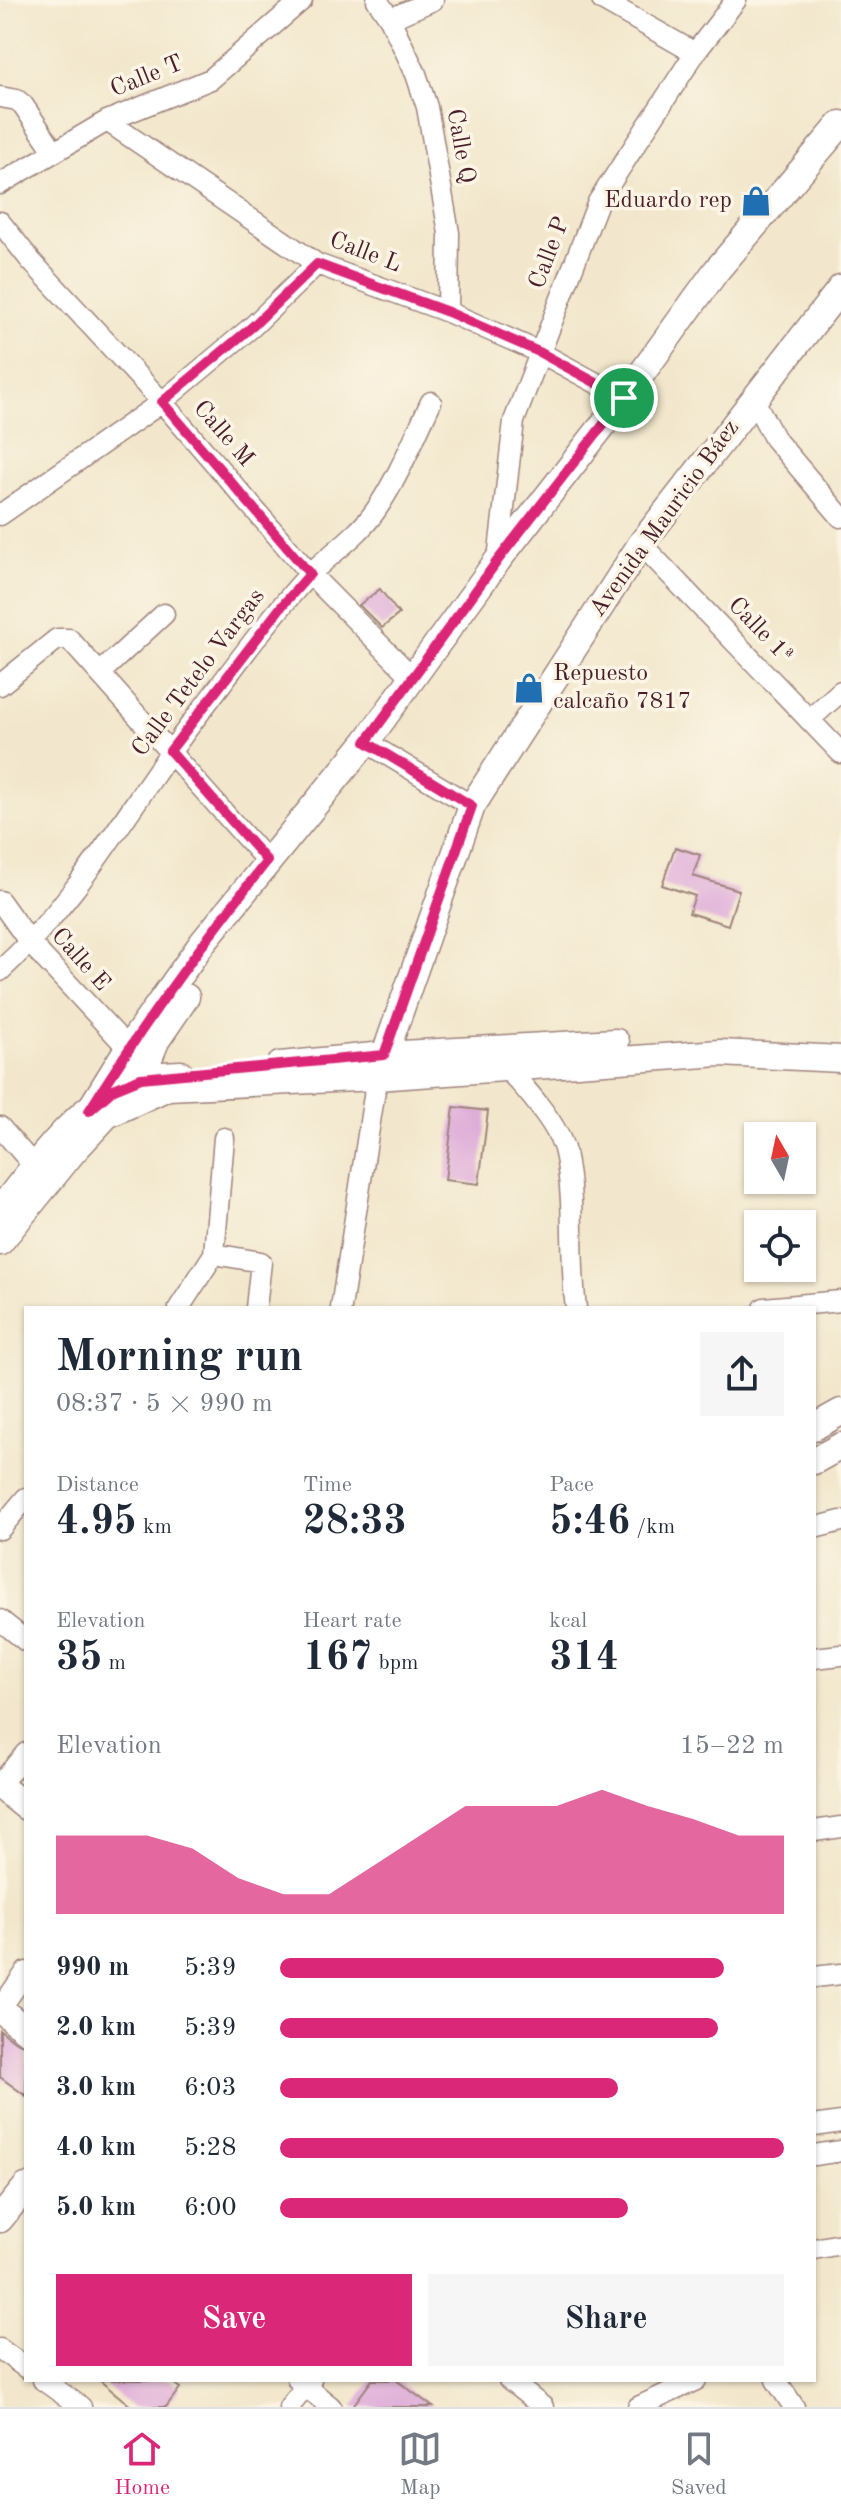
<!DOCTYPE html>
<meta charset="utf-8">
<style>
body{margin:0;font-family:"Old Standard TT",serif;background:#f6f6f7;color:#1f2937;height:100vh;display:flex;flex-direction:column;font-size:30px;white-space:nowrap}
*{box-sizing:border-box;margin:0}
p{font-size:26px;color:#747a83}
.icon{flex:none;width:44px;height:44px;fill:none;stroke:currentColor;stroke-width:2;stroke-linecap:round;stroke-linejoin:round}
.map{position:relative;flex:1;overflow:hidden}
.side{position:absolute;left:24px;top:1306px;width:792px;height:1076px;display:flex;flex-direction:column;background:#fff;border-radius:0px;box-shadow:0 2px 6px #0004}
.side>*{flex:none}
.needle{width:52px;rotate:351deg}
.buttons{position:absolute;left:744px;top:1122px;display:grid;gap:16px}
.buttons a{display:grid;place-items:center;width:72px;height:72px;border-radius:0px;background:#fff;box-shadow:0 2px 6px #0004;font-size:40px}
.pin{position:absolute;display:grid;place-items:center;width:68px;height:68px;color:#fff;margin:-34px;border:4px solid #fff;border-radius:50%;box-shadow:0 2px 8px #0007}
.round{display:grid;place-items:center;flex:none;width:84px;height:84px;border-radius:0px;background:#f6f6f7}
.headline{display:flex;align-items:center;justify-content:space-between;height:136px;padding:0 32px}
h1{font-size:44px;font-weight:600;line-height:60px}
.figures{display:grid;grid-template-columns:repeat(3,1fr);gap:12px;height:136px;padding:8px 32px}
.figures div{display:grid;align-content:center}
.figures b{font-size:40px;font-weight:600}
.figures small{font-size:22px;font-weight:400}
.figures p{font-size:22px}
.chart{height:224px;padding:16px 32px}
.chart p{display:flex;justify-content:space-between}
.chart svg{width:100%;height:144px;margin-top:8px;fill:#db2777;opacity:.7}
.primary-button{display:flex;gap:16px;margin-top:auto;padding:16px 32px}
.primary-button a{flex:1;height:92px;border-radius:0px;background:#db2777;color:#fff;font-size:32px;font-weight:600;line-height:92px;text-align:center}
.primary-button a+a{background:#f6f6f7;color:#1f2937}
ul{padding:0 32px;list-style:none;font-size:26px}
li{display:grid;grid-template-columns:128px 96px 1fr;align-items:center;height:60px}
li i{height:20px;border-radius:10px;background:#db2777}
.dock{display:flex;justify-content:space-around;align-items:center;height:112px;border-top:2px solid #e0e1e3;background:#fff;font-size:22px;color:#747a83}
.dock a{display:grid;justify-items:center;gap:4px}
.dock .active{color:#db2777}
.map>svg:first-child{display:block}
</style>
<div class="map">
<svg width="841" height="2407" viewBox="0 0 841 2407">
<rect width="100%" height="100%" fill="#fcf5e5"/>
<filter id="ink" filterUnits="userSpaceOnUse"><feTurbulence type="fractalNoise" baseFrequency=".0125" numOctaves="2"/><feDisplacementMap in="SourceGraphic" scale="16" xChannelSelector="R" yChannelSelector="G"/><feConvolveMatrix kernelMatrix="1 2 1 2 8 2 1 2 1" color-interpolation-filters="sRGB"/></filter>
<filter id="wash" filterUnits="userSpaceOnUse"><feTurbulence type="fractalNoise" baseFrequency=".006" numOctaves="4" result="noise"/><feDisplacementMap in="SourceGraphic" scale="32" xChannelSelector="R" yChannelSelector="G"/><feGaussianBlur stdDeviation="1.8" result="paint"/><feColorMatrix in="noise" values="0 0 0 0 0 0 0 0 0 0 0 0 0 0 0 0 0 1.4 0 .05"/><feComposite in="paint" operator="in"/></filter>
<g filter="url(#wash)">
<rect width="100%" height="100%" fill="#f2e7cc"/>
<g id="blocks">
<path fill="#dfadd9" d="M 380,589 L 399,614 L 382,628 L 359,605 Z
M 675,847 L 700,855 L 693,876 L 739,890 L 728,925 L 689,913 L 695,896 L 662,885 Z
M 454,1107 L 488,1111 L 479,1184 L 445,1180 Z
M 0,2030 L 16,2042 L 26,2046 L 26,2096 L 0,2077 Z
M 99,2380 L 169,2380 L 180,2388 L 166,2407 L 132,2407 Z
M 372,2380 L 396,2380 L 433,2407 L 352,2407 Z"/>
</g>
</g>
<g filter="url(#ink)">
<use href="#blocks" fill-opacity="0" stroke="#9e837c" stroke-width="2"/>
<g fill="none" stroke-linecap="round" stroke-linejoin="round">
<g stroke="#9e837c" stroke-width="23">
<path id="minor" d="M 377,0 L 390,19 L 416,74 L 427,107 L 449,233 L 448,312
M 602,0 L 695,53
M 390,19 L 433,0
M 0,97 L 17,100 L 23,105 L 54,151
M 107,121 L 317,264 L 448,312 L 539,352 L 624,398
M 0,184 L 107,121 L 211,79 L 302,0
M 0,222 L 31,261 L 162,402 L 310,574 L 412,677
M 753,398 L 774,438 L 841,517
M 0,515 L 162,402 L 253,326 L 317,264
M 641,544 L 841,753
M 498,560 L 514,421 L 598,202 L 695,53 L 736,0
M 100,673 L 164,614
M 0,685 L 57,639 L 69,639 L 267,861
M 809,720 L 841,691
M 366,742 L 472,806
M 0,901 L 30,943 L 128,1048
M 0,971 C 81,898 131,802 197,716 C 232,670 267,621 306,578 C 329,554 357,538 376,510 C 398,478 414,438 431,402
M 506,1068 C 525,1087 560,1127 565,1153 C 576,1204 569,1257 576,1308
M 0,1127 L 34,1166
M 214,1254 L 224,1138
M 214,1254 L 261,1262 L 256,1308
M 179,1308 L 214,1254
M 341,1308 L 377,1077
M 764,1308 L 841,1301
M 814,1528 L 841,1521
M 0,1529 L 26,1498
M 0,1620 L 26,1641
M 814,1658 L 841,1655
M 0,1784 L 26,1753
M 814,1831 L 841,1827
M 814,1977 L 841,1974
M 0,2009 L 26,1972
M 814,2126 L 841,2122
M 814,2155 L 841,2151
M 814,2249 L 841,2244
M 0,2349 L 26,2368
M 43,2380 L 81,2407
M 298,2380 L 331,2407
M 509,2380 L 543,2407
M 776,2380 L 794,2407
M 289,2407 L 311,2380
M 638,2407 L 696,2380"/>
</g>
<g stroke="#9e837c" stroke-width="29">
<path id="major" d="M 280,1065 L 384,1055 L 616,1042
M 377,1077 L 472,806 L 641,544 L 841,288
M 141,1078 L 156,1041 L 186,997
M 89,1111 L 128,1048 L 203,942 L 366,742 L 498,560 L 624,398 L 716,271 L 841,124
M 0,1210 C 35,1165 82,1099 138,1079 C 151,1074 167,1075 181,1074
M 0,1242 L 72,1153 L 107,1115 L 168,1087 L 377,1077 L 720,1053 L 841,1059
M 814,1427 L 841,1412
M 814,1461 L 841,1446
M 0,1786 L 26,1807
M 0,2009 L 26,2030
M 0,2219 L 26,2187"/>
</g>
<use href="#minor" stroke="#fff" stroke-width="20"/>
<use href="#major" stroke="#fff" stroke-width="26"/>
</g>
</g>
<g fill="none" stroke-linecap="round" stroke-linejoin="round" filter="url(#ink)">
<g stroke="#fff" stroke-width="16">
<path id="route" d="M 317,264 L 448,312 L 539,352 L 624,398 L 498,560 L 366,742 L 472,806 L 384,1055 L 141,1078 L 114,1089 L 89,1111 C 143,1024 203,942 267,861 L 170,751 L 281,607 L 310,574 L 162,402 L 253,326 Z"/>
</g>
<use href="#route" stroke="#db2777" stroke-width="10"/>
</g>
<defs>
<g id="shop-bare" transform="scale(2.4)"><path d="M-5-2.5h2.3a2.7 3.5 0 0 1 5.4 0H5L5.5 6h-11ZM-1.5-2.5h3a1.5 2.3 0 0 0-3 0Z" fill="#1f6fb2" stroke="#fcf5e5" stroke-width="2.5" paint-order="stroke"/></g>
</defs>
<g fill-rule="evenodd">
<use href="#shop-bare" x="756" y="201"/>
<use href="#shop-bare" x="529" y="688"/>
</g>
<g text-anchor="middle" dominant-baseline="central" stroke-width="7" stroke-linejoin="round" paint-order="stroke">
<g font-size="24" fill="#4a1f2b" stroke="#fcf5e5">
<text transform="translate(147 77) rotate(-22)">Calle T</text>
<text transform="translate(460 146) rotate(80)">Calle Q</text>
<text transform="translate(365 253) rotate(21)">Calle L</text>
<text transform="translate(550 253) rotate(-69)">Calle P</text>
<text transform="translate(223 434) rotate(49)">Calle M</text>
<text transform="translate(665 519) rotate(-54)">Avenida Mauricio Báez</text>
<text transform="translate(760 631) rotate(46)">Calle 1ª</text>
<text transform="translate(199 673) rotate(-53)">Calle Tetelo Vargas</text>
<text transform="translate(80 960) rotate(48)">Calle E</text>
</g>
<g font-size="24" fill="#4a1f2b" stroke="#fcf5e5" text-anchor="end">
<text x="732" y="201">Eduardo rep</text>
<text x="553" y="674" text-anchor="start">Repuesto<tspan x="553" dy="28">calcaño 7817</tspan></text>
</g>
</g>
</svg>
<div class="buttons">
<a><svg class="needle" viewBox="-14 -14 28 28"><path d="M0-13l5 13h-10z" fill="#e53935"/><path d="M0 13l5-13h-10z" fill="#747a83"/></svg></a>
<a><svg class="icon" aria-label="locate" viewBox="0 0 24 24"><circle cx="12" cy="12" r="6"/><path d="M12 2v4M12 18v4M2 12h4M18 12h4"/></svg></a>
</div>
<div class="pin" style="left:624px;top:398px;background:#1e9e55"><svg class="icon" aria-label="arrive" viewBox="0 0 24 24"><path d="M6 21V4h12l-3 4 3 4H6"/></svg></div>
<section class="side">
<div class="headline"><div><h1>Morning run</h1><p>08:37 · 5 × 990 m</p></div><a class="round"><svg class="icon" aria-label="share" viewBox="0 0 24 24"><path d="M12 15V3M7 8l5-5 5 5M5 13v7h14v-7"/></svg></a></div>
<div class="figures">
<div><p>Distance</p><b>4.95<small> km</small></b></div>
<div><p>Time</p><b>28:33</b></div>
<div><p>Pace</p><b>5:46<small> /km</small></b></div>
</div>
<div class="figures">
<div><p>Elevation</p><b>35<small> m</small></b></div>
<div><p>Heart rate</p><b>167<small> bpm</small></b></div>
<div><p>kcal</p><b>314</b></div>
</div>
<div class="chart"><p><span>Elevation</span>15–22 m</p>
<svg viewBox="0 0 160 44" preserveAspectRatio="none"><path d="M0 44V20L10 20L20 20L30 24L40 33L50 38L60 38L70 29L80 20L90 11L100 11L110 11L120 6L130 11L140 15L150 20L160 20V44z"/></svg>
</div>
<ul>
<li><b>990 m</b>5:39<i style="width:88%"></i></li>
<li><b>2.0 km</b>5:39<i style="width:87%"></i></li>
<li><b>3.0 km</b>6:03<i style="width:67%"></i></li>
<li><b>4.0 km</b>5:28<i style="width:100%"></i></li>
<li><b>5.0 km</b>6:00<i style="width:69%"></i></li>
</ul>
<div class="primary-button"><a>Save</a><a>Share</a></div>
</section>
</div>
<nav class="dock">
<a class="active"><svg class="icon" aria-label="home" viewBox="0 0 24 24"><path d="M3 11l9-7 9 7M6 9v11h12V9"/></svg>Home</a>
<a><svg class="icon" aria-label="map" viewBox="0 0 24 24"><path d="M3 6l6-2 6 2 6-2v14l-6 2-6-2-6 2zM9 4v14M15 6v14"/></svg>Map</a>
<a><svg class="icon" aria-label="saved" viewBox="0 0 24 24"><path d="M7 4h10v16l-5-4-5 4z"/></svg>Saved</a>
</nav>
